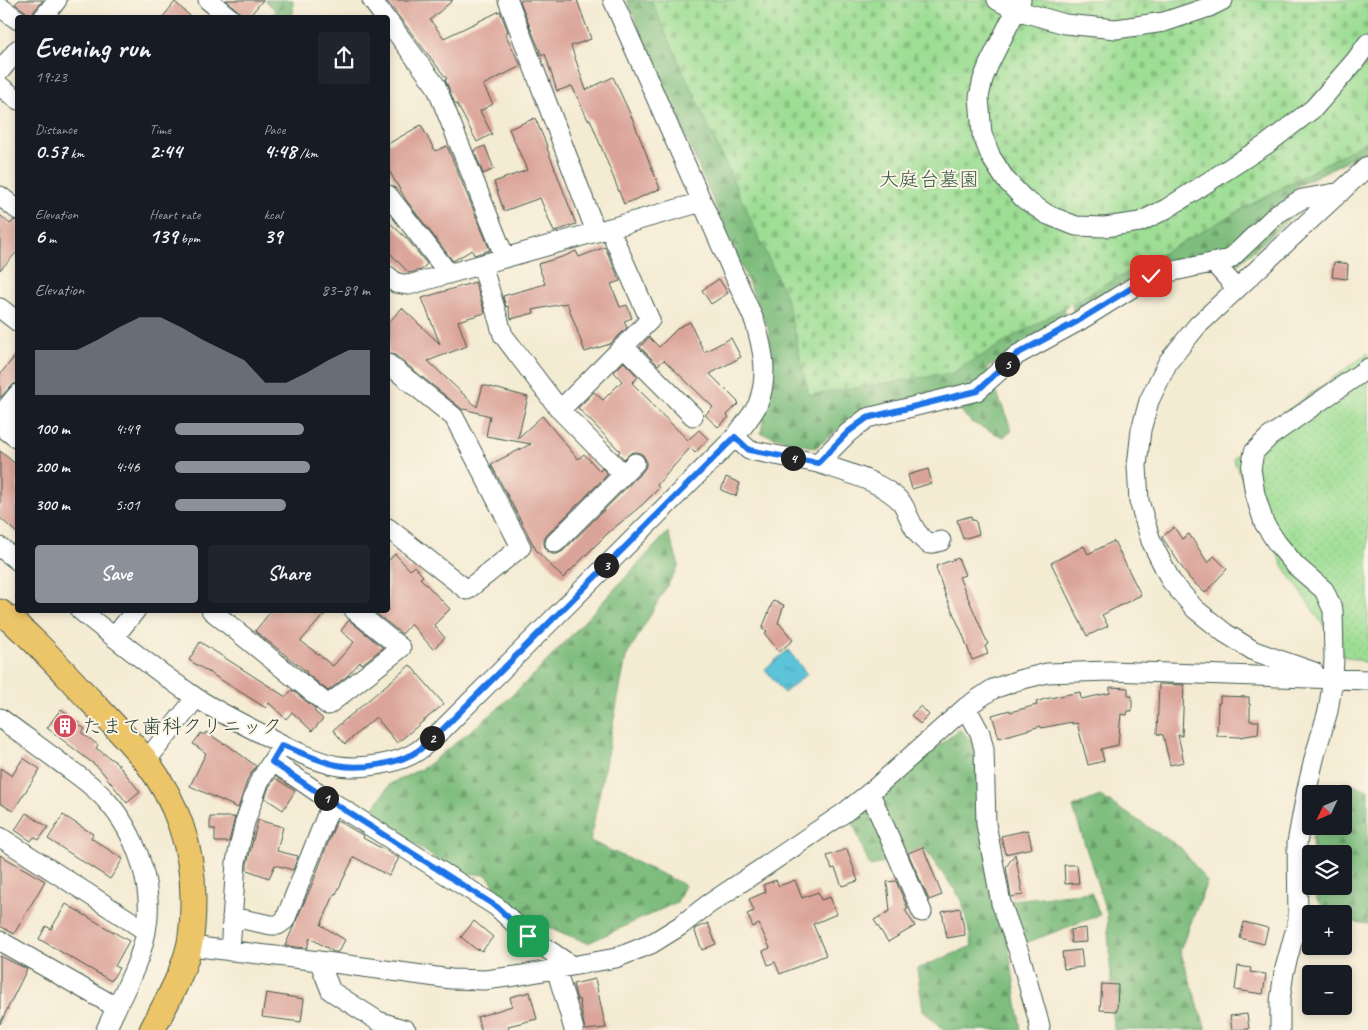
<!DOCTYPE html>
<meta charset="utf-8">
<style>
body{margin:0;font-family:Caveat,"Klee One",sans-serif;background:#20242c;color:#f1f3f6;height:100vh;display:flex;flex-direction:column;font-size:19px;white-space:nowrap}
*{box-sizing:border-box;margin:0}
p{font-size:16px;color:#9ea1a6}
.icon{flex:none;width:28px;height:28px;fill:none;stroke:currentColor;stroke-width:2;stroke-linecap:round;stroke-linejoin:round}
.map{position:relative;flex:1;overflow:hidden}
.sheet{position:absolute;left:15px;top:15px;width:375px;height:598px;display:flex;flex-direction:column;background:#171b24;border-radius:5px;box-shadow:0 2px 8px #0003}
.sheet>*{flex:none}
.needle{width:32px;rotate:226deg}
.buttons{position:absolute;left:1302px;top:785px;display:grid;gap:10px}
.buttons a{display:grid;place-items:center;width:50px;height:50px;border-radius:5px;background:#171b24;box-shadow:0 2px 8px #0003;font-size:25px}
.pin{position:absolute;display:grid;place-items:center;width:42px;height:42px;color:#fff;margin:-21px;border-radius:10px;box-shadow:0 2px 8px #0006}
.km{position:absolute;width:25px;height:25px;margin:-12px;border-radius:50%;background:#222;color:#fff;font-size:14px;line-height:25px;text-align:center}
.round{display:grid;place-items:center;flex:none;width:52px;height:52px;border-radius:5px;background:#20242c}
.headline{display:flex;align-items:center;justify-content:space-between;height:85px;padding:0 20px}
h1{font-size:28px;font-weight:700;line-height:38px}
.figures{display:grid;grid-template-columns:repeat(3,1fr);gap:8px;height:85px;padding:5px 20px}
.figures div{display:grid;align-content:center}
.figures b{font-size:21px;font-weight:700}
.figures small{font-size:14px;font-weight:400}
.figures p{font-size:14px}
.chart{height:140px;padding:10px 20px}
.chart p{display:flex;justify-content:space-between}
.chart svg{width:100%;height:90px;margin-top:5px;fill:#8c9099;opacity:.7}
.cta{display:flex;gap:10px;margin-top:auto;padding:10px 20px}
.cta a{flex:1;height:58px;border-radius:5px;background:#8c9099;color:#fff;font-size:20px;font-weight:700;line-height:58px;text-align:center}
.cta a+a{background:#20242c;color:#f1f3f6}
ul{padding:0 20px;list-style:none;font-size:16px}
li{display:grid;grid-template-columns:80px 60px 1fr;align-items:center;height:38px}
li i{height:12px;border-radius:6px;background:#8c9099}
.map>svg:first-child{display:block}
</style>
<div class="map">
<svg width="1368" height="1030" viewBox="0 0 1368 1030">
<defs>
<pattern id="green-dots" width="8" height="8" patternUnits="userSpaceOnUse" patternTransform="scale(1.25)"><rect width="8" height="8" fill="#9dde94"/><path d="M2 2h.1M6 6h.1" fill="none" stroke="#87bf80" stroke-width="1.8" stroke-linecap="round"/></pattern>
<pattern id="forest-firs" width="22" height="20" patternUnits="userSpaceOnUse" patternTransform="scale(1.25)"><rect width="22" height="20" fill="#7ebd7e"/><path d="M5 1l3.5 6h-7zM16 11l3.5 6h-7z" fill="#679b68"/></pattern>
<pattern id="cemetery-stones" width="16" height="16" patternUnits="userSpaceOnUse" patternTransform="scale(1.25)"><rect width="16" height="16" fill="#9dde94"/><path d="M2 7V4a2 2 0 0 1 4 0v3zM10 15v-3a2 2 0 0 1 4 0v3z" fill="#87bf80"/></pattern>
<pattern id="water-ripples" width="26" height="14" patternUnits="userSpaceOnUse" patternTransform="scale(1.25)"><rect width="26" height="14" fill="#5cc3d9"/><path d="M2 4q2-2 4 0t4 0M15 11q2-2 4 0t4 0" fill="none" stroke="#4ba0b1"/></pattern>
</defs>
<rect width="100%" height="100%" fill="#fcf5e5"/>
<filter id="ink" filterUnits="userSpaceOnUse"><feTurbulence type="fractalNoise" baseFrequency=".02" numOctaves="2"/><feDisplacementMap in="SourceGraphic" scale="10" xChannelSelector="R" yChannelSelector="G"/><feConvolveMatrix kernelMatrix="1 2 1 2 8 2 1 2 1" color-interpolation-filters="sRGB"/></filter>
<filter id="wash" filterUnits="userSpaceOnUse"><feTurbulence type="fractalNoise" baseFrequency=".0096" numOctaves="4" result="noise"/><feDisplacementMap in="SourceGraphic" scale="20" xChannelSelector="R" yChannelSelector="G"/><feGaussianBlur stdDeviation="1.12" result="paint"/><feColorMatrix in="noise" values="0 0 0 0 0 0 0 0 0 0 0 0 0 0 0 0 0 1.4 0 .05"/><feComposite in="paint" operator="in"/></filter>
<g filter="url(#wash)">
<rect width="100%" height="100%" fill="#f4ebd3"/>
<path fill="url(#green-dots)" stroke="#5e8e64" d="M 1368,353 L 1368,663 L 1344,656 L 1282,564 L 1233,459 L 1259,431 Z"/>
<path fill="url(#forest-firs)" stroke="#4e7d59" d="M 265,0 L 293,0 L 293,17 L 270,17 L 276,11 Z
M 627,0 L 745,0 L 1066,289 L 1064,322 L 987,368 L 1012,431 L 1003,437 L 971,422 L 941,391 L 865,408 L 815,448 L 761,433 L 773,362 L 768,328 Z
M 1368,92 L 1368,149 L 1366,151 L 1295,187 L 1300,209 L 1231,271 L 1218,255 L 1114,286 L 1073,315 L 1072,285 Z
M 668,532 L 679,565 L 626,657 L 590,841 L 685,885 L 677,902 L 588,943 L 550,928 L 521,922 L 487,875 L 455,872 L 370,813 L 390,784 L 425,767 L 493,713 L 535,674 Z
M 959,729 L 973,741 L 992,902 L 1091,892 L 1100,915 L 1009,949 L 1021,1030 L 943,1030 L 923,1010 L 917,969 L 972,946 L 962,900 L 923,847 L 870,867 L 852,820 Z
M 1344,782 L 1368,790 L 1368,924 L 1344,920 L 1344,914 L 1330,914 L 1317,900 L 1316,886 L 1344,886 L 1344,854 L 1313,854 L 1312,838 L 1316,826 L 1344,826 L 1344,794 L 1335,794 Z
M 1100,796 L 1181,848 L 1207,882 L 1180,950 L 1206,1030 L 1114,1030 L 1107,914 L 1073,807 Z"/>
<path fill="url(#cemetery-stones)" stroke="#5e8e64" d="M 651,0 L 1368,0 L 1368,140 L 1067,306 L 952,373 L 809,395 L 786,297 Z"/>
<path fill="url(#water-ripples)" stroke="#3e8086" d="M 788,650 L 807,674 L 784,693 L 765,669 Z"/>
<g id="blocks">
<path fill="#dba49a" d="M 19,0 L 43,0 L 34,11 L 32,18 L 29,18 L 25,11 L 15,4 Z
M 226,0 L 263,0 L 248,18 L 246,18 Z
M 386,0 L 453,0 L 430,20 L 444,38 L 500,11 L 508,32 L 505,33 L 521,66 L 483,85 L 493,104 L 480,111 L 492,134 L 477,142 L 457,104 L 455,104 L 445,79 L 447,79 Z
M 522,0 L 577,0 L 591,39 L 571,46 L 586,90 L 613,77 L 633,120 L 660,189 L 624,204 L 590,119 L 588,120 L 572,86 L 557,91 L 545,54 L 542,56 L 528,22 L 520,1 Z
M 175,2 L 192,18 L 162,18 Z
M 535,118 L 548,148 L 547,148 L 576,224 L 554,232 L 540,198 L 504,211 L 494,182 L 527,170 L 509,129 Z
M 421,125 L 435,151 L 447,146 L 490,250 L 474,255 L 472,250 L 453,261 L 406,200 L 388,169 L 388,144 Z
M 485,146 L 494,169 L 483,174 L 474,150 Z
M 0,215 L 10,224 L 14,220 L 18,221 L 18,251 L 0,270 Z
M 388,221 L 408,240 L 427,264 L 421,270 L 409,273 L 388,251 Z
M 605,247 L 620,281 L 611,284 L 620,307 L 627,305 L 632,318 L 624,321 L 627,328 L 610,344 L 585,352 L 567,303 L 533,310 L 534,313 L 511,319 L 508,306 L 506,307 L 503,296 L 545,284 L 538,264 L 565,256 L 576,251 L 579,257 Z
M 1334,262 L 1348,264 L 1347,279 L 1332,277 Z
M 719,279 L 728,293 L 711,304 L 702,290 Z
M 475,282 L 485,313 L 458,321 L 467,346 L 428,361 L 477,407 L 483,385 L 528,397 L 518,438 L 542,416 L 578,459 L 584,454 L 600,471 L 602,468 L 608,474 L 547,535 L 544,540 L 544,545 L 547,551 L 552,554 L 557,554 L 563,551 L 643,471 L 646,466 L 646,460 L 643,455 L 638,452 L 632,452 L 624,459 L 618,453 L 620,451 L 578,408 L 594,392 L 603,400 L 622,381 L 614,372 L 624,362 L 638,377 L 632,383 L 652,403 L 651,404 L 688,440 L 699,430 L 708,439 L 695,453 L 690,448 L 657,485 L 659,488 L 642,505 L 609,532 L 563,578 L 536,550 L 491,464 L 531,444 L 486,436 L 490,416 L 464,409 L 463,410 L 395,355 L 388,353 L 388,323 L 402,308 L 440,344 L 422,298 Z
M 690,322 L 704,352 L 731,338 L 741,357 L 710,374 L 739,403 L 727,415 L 729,417 L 718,427 L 705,415 L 713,407 L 664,360 L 658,365 L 640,347 L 649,337 L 659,347 L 679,327 Z
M 18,353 L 18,383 L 14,384 L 10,387 L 0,398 L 0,374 Z
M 0,451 L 18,466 L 18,534 L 0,518 Z
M 928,469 L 932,483 L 912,489 L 908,475 Z
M 726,477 L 740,483 L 736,496 L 721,490 Z
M 971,516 L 972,520 L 974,520 L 976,522 L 979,534 L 963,539 L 957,520 Z
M 1174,527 L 1182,539 L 1189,534 L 1208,563 L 1214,556 L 1227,569 L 1205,593 L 1189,578 L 1162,537 Z
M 1114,541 L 1141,595 L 1102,615 L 1108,626 L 1087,636 L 1051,563 L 1084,546 L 1088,554 Z
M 395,554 L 410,570 L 414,566 L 423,576 L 420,578 L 450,609 L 434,625 L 445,638 L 433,649 L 411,624 L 402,634 L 372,610 L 388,610 L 388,561 Z
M 958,558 L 965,575 L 959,577 L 988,644 L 985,646 L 988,654 L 972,660 L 963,635 L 946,597 L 936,568 L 937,568 L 936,566 Z
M 773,601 L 784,605 L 778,623 L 780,624 L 793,640 L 779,652 L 765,634 L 767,631 L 762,629 Z
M 272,610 L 328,610 L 301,641 L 333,666 L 354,642 L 341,631 L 349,620 L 383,648 L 362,664 L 360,662 L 347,676 L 328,691 L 306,673 L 307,672 L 255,631 Z
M 200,642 L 286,697 L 292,690 L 316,709 L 314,711 L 323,719 L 312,731 L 292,712 L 286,719 L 269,703 L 266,708 L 189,660 Z
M 410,665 L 444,704 L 397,743 L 376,717 L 345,744 L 333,730 Z
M 1159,684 L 1184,685 L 1182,736 L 1178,735 L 1184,762 L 1170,765 L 1163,735 L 1157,734 Z
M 1110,687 L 1128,688 L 1128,696 L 1132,696 L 1132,711 L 1128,711 L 1127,715 L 1121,714 L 1118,745 L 1101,749 L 1104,761 L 1088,765 L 1077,723 L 1072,724 L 1072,722 L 1041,728 L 1041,726 L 999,738 L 992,715 L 1010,710 L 1010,712 L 1037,705 L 1036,702 L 1045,699 L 1080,692 L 1081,699 L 1110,693 Z
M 1220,696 L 1249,697 L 1249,704 L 1250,704 L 1250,721 L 1259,721 L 1258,734 L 1240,737 L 1217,736 L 1218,703 L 1220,703 Z
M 921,706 L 929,715 L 920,724 L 911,715 Z
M 61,709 L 79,723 L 78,724 L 85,729 L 82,733 L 98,745 L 96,748 L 117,763 L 140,792 L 127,803 L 99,768 L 47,728 Z
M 206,732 L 224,744 L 225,743 L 256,766 L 248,778 L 238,808 L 190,786 L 206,753 L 193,744 L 201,733 L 204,735 Z
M 23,758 L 40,769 L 13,811 L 0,803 L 0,768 L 12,776 Z
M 275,778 L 295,791 L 283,810 L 265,798 L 269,787 Z
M 26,813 L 48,827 L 39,840 L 34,837 L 31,841 L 15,830 Z
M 63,815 L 93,834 L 91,838 L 123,859 L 110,879 L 48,839 Z
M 210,817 L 235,817 L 229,842 L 215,842 L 215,829 L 210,829 Z
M 258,820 L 283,827 L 277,851 L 298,856 L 293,870 L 275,865 L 269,878 L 247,870 L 247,864 Z
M 337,820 L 364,836 L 363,838 L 399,858 L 389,876 L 354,857 L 336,894 L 335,893 L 321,925 L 345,940 L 338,952 L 334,952 L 310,938 L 307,948 L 285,946 L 313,882 Z
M 1028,830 L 1032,848 L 1005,854 L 1001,836 Z
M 923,847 L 942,895 L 929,900 L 908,853 Z
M 847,849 L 858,881 L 842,886 L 835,868 L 832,869 L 827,856 Z
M 1015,854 L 1023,895 L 1011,897 L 1006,867 Z
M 0,855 L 45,881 L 14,934 L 0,926 Z
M 1064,865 L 1077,865 L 1079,883 L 1065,884 Z
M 776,880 L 779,886 L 795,880 L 802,898 L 818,892 L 821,900 L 830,897 L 837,914 L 813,924 L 826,955 L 780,974 L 775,962 L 768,965 L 763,951 L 770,948 L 759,924 L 753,927 L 747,914 L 754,911 L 749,899 L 766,892 L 763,885 Z
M 896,881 L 908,909 L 905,910 L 915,926 L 888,942 L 874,920 L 890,911 L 887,882 Z
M 66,904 L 129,941 L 115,966 L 119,968 L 111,981 L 39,939 L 46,926 L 51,929 Z
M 960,908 L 965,935 L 947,938 L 942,912 Z
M 474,921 L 493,937 L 482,951 L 478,949 L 477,950 L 461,937 Z
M 1244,922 L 1268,928 L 1264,944 L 1240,938 Z
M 708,923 L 716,944 L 702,950 L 694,929 Z
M 1086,928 L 1087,942 L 1071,943 L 1070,930 Z
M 1081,950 L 1083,967 L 1064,969 L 1062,952 Z
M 0,956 L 27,969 L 0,1024 Z
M 1238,966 L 1251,968 L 1250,972 L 1266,974 L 1263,994 L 1235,990 Z
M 595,979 L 606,1028 L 585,1030 L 579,999 L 577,1000 L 573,984 Z
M 1102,984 L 1118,985 L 1117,1011 L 1100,1010 Z
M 530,992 L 537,1019 L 508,1026 L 509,1030 L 481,1030 L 477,1017 L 512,1006 L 510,997 Z
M 266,993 L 304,999 L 301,1022 L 262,1017 Z
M 1247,1014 L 1249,1029 L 1232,1030 L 1230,1016 Z"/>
</g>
</g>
<g filter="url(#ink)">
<use href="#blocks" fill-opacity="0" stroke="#3f574c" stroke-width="1"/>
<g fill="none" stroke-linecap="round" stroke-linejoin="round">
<g stroke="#3f574c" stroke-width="21">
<path id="minor" d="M 208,0 L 230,18
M 372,0 L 385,18
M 508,0 L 596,232
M 997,0 L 1016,10 L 1065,24 L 1116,29 L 1164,22 L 1209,7 L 1223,0
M 1021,0 L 989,64 L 983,79 L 979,97 L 982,134 L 991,157 L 1005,179 L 1024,199 L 1048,215 L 1076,226 L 1105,227 L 1140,222 L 1166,209 L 1267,144 L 1314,108 L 1355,61 L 1368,43
M 0,7 L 18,20
M 43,18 L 57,0
M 388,21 L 436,86 L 505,258
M 0,71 L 18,49
M 0,86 L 18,100
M 388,195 L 449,274
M 0,196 L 18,210
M 1214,263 L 1237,289
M 482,265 L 503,335 L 560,410 L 650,320 L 609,228
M 388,276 L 396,283 L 409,285 L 702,202
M 0,308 L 18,322
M 624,347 L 693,416
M 388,364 L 454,417 L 521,547 L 467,590 L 388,528
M 560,410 L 623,474
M 0,416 L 18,394
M 18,416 L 6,430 L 18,439
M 735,437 L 749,450 L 818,463 L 848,433 L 867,418 L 977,391 L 1017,355 L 1079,321 L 1151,276 L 1230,259 L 1278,213 L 1302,199 L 1341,192
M 818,463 C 844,472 883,481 902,503 C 904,506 906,510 907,513 C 913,526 917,536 929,544 L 941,541
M 555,543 L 635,463
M 0,547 L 18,561
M 80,610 C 117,640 155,670 195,697 C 218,712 244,725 268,737 C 289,748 315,762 339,766 C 362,769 400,764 419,750 C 427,744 434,736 442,730 L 735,437 C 743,426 752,416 758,404 C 769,376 763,349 755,322 L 613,0
M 211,610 L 328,705 L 401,648 L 354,610
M 114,637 L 136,610
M 1314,672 L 1254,651 L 1225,633 L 1195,609 L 1171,581 L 1151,541 L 1139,501 L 1137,466 L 1141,430 L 1149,401 L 1168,362 L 1197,326 L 1368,166
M 966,707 L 980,733 L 984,749 L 986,824 L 1001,903 L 1020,955 L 1040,1026 L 1039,1030
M 0,718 C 20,733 41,748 61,763 C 76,774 93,785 105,799 C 136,832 155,887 146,932 C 139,967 120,998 106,1030
M 146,761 L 196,698
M 272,761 L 332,802 L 497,907 L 528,936 L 572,966
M 870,793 L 922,912
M 0,837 L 146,931
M 232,917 L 271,925 L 278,925 L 285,920 L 332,802
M 0,941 L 116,1007
M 190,946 L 319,961 L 451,979 L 485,980 L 516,976 L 616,958 L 651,944 L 680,926 L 706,906 L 844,813 L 873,790 L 966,707 L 993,689 L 1019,680 L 1047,673 L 1110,671 L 1368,680
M 230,951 L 236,862 L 245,822 L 259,782 L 278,752
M 319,961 L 331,991 L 378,1021 L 406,1030
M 556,969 L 570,1015 L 574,1030
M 1280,1030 L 1280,1001 L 1284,972 L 1298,920 L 1297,843 L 1307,789 L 1315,755 L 1328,711 L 1333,679 L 1334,658 L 1333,610 L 1324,590 L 1296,566 L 1277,543 L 1264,523 L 1255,494 L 1251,469 L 1254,452 L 1269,437 L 1368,368"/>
</g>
<g stroke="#3f574c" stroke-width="27">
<path id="major" d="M 0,612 C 34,637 62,671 92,702 C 110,721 129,740 146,761 C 176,800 193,848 193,898 C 193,914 193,931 189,947 C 182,976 166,1003 152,1030"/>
</g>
<use href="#minor" stroke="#fff" stroke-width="19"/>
<use href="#major" stroke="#edc569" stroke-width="25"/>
</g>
</g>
<g fill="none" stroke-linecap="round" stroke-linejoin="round" filter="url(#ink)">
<g stroke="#fff" stroke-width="10">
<path id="route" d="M 528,936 L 497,907 L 332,802 L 272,762 L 282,745 C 300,752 318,761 337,765 C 360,770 400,764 419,750 C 427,744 434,736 442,730 L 735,437 L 749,450 L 818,463 L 848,432 L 867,418 L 977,391 L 1017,354 L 1078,321 L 1151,276"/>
</g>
<use href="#route" stroke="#1a73e8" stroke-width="6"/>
</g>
<defs>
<g id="building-disc" transform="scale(1.25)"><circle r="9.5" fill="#d1495b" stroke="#fcf5e5"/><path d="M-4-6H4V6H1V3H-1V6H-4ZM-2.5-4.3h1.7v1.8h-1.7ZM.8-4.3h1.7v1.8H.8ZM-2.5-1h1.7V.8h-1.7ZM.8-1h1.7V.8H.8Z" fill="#fff"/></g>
</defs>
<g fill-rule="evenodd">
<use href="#building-disc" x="65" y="726"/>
</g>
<g text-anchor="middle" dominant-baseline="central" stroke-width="4" stroke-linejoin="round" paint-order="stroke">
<g font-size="20" fill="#385d47" stroke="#fcf5e5">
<text x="929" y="179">大庭台墓園</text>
</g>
<g font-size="20" fill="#1f3d34" stroke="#fcf5e5" text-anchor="start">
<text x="82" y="726">たまて歯科クリニック</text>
</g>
</g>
</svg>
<div class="buttons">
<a><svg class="needle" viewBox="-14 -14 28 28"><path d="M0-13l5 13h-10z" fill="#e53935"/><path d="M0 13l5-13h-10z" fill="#9ea1a6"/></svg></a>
<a><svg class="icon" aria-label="layers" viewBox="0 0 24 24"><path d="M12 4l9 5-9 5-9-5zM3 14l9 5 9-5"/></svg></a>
<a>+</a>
<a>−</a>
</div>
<div class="pin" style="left:528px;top:936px;background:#1e9e55"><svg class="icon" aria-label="arrive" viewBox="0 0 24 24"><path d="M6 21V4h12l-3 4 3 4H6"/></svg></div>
<div class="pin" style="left:1151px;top:276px;background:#d93025"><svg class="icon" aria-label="check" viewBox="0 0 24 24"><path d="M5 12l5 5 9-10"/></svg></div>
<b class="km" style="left:326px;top:798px">1</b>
<b class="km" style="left:432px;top:738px">2</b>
<b class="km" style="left:606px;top:565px">3</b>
<b class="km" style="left:793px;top:458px">4</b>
<b class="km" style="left:1007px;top:364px">5</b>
<section class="sheet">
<div class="headline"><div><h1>Evening run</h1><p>19:23</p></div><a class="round"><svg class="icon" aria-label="share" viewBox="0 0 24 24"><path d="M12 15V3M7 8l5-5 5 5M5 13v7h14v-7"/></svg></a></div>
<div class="figures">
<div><p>Distance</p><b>0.57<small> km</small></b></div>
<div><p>Time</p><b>2:44</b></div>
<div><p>Pace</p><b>4:48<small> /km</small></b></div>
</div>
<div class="figures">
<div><p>Elevation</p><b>6<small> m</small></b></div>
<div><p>Heart rate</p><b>139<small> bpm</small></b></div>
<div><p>kcal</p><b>39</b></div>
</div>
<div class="chart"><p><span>Elevation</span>83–89 m</p>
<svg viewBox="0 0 160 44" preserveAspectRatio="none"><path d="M0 44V22L10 22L20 22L30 17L40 11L50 6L60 6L70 11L80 17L90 22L100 27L110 38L120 38L130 33L140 27L150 22L160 22V44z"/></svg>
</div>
<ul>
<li><b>100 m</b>4:49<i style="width:66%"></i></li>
<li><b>200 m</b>4:46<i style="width:69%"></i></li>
<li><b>300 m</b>5:01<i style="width:57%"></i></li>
</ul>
<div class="cta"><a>Save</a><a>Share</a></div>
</section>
</div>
